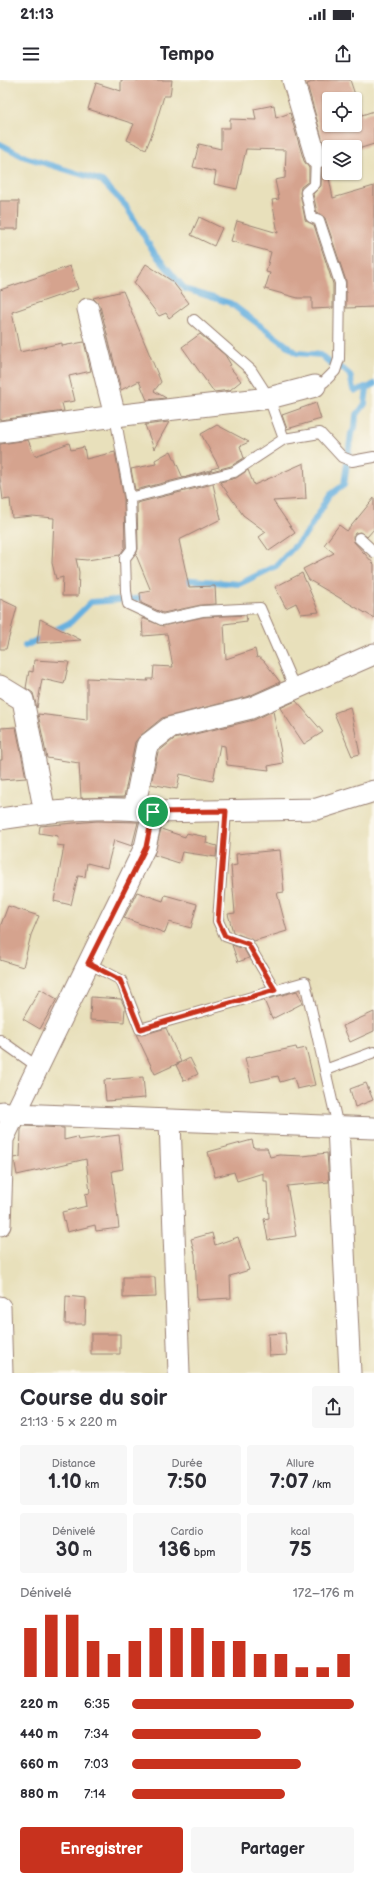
<!DOCTYPE html>
<html lang="fr">
<meta charset="utf-8">
<style>
body{margin:0;font-family:"Balsamiq Sans",sans-serif;background:#f7f7f7;color:#2b2b33;height:100vh;display:flex;flex-direction:column;font-size:15px;white-space:nowrap}
*{box-sizing:border-box;margin:0}
p{font-size:13px;color:#7c7c81}
.icon{flex:none;width:22px;height:22px;fill:none;stroke:currentColor;stroke-width:2;stroke-linecap:round;stroke-linejoin:round}
.map{position:relative;height:1293px;overflow:hidden}
.side{display:flex;flex-direction:column;background:#fff;flex:1}
.side>*{flex:none}
.fabs{position:absolute;left:322px;top:12px;display:grid;gap:8px}
.fabs a{display:grid;place-items:center;width:40px;height:40px;border-radius:4px;background:#fff;box-shadow:0 1px 3px #0004;font-size:20px}
.pin{position:absolute;display:grid;place-items:center;width:34px;height:34px;color:#fff;margin:-17px;border:2px solid #fff;border-radius:50%;box-shadow:0 1px 4px #0007}
.round{display:grid;place-items:center;flex:none;width:42px;height:42px;border-radius:4px;background:#f7f7f7}
.head{display:flex;align-items:center;justify-content:space-between;height:68px;padding:0 20px}
h1{font-size:22px;font-weight:700;line-height:30px}
.figures{display:grid;grid-template-columns:repeat(3,1fr);gap:6px;height:68px;padding:4px 20px}
.figures div{display:grid;align-content:center;border-radius:4px;background:#f7f7f7;text-align:center}
.figures b{font-size:20px;font-weight:700}
.figures small{font-size:11px;font-weight:400}
.figures p{font-size:11px}
.chart{height:112px;padding:8px 20px}
.chart p{display:flex;justify-content:space-between}
.chart svg{width:100%;height:72px;margin-top:4px;stroke:#c8321e;stroke-width:6}
.button{display:flex;gap:8px;margin-top:auto;padding:8px 20px}
.button a{flex:1;height:46px;border-radius:4px;background:#c8321e;color:#fff;font-size:16px;font-weight:700;line-height:46px;text-align:center}
.button a+a{background:#f7f7f7;color:#2b2b33}
ul{padding:0 20px;list-style:none;font-size:13px}
li{display:grid;grid-template-columns:64px 48px 1fr;align-items:center;height:30px}
li i{height:10px;border-radius:5px;background:#c8321e}
.status{display:flex;justify-content:space-between;align-items:center;height:28px;padding:0 20px;background:#fff;direction:ltr}
.status svg{height:11px;fill:currentColor}
header{display:flex;justify-content:space-between;align-items:center;height:52px;padding:0 20px;background:#fff;font-size:18px;font-weight:700}
.map>svg:first-child{display:block}
</style>
<div class="status"><b>21:13</b><svg viewBox="0 0 49 12"><path d="M0 12V9h3v3zM5 12V6h3v6zM10 12V3h3v9zM15 12V0h3v12zM26 1h20v11H26zM47 4h2v5h-2z"/></svg></div>
<header><svg class="icon" aria-label="menu" viewBox="0 0 24 24"><path d="M4 6h16M4 12h16M4 18h16"/></svg>Tempo<svg class="icon" aria-label="share" viewBox="0 0 24 24"><path d="M12 15V3M7 8l5-5 5 5M5 13v7h14v-7"/></svg></header>
<div class="map">
<svg width="374" height="1293" viewBox="0 0 374 1293">
<rect width="100%" height="100%" fill="#fbf7ec"/>
<filter id="ink" filterUnits="userSpaceOnUse"><feTurbulence type="fractalNoise" baseFrequency=".025" numOctaves="2"/><feDisplacementMap in="SourceGraphic" scale="8" xChannelSelector="R" yChannelSelector="G"/><feConvolveMatrix kernelMatrix="1 2 1 2 8 2 1 2 1" color-interpolation-filters="sRGB"/></filter>
<filter id="wash" filterUnits="userSpaceOnUse"><feTurbulence type="fractalNoise" baseFrequency=".012" numOctaves="4" result="noise"/><feDisplacementMap in="SourceGraphic" scale="16" xChannelSelector="R" yChannelSelector="G"/><feGaussianBlur stdDeviation="0.9" result="paint"/><feColorMatrix in="noise" values="0 0 0 0 0 0 0 0 0 0 0 0 0 0 0 0 0 1.4 0 .05"/><feComposite in="paint" operator="in"/></filter>
<g filter="url(#wash)">
<rect width="100%" height="100%" fill="#e8e0bb"/>
<g fill="none" stroke-linecap="round" stroke-linejoin="round">
<path stroke="#67b0df" stroke-width="6" d="M 0,64 L 25,77 L 102,101 L 126,126 L 155,174 L 185,209 L 230,223 L 297,273 L 321,275 L 330,283 L 343,289 L 350,295 L 353,309 L 356,311 L 365,307 L 367,308
M 181,504 L 192,500 L 239,504 L 276,486 L 306,454 L 330,415 L 344,405 L 351,354 L 355,348 L 356,336 L 365,324 L 367,308 L 374,304
M 51,552 L 71,542 L 91,522 L 147,518
M 25,566 L 43,557"/>
</g>
<g id="blocks">
<path fill="#d5a38e" fill-rule="evenodd" d="M 121,0 L 172,0 L 170,16 L 164,16 L 154,49 L 146,69 L 127,60 L 134,44 L 88,29 L 96,3 L 121,11 Z
M 317,0 L 350,0 L 362,35 L 374,31 L 374,64 L 355,70 L 355,67 L 329,67 L 329,98 L 333,118 L 374,106 L 374,227 L 346,228 L 346,201 L 325,138 L 317,132 L 313,114 L 321,106 L 322,88 L 328,80 L 307,4 ZM 329,19 L 355,19 L 355,45 L 329,45 Z
M 274,25 L 276,38 L 290,33 L 304,81 L 309,88 L 309,101 L 301,107 L 300,113 L 305,139 L 306,141 L 314,145 L 333,204 L 333,228 L 312,229 L 312,218 L 298,218 L 265,209 L 270,193 L 266,192 L 271,172 L 231,161 L 237,141 L 278,153 L 272,120 L 279,119 L 275,100 L 285,98 L 286,70 L 246,69 L 237,109 L 214,104 L 216,92 L 193,87 L 199,64 L 221,69 L 221,48 L 230,48 L 230,39 L 256,40 L 254,29 Z
M 0,121 L 19,121 L 18,149 L 0,149 Z
M 199,137 L 222,148 L 214,166 L 191,155 Z
M 146,184 L 172,201 L 189,223 L 169,238 L 166,233 L 159,236 L 134,203 Z
M 70,186 L 78,209 L 12,232 L 20,272 L 62,263 L 62,266 L 84,262 L 91,291 L 69,296 L 75,321 L 62,323 L 64,331 L 0,340 L 0,210 Z
M 123,211 L 161,302 L 154,311 L 166,318 L 147,320 L 139,301 L 121,310 L 100,226 L 93,218 Z
M 200,254 L 225,275 L 231,285 L 229,286 L 241,301 L 230,310 L 214,312 L 182,267 Z
M 316,323 L 321,339 L 287,349 L 282,335 Z
M 169,342 L 154,369 L 145,345 Z
M 217,345 L 249,362 L 240,366 L 244,378 L 231,386 L 212,391 L 211,389 L 219,387 L 201,354 Z
M 28,360 L 35,376 L 69,363 L 71,370 L 84,367 L 86,379 L 115,372 L 124,419 L 125,467 L 120,475 L 87,480 L 76,479 L 79,492 L 78,516 L 62,516 L 63,497 L 56,499 L 52,483 L 54,438 L 32,436 L 12,438 L 10,419 L 3,420 L 0,397 L 0,364 Z
M 171,371 L 183,398 L 210,390 L 211,391 L 135,410 L 131,389 L 156,384 L 155,380 Z
M 304,383 L 306,419 L 273,421 L 295,453 L 269,471 L 259,457 L 266,452 L 243,435 L 220,402 L 236,398 L 248,390 L 254,405 Z
M 213,404 L 221,439 L 179,460 L 189,507 L 215,506 L 216,524 L 201,525 L 163,533 L 141,523 L 140,513 L 151,511 L 136,475 L 138,469 L 137,423 Z
M 374,418 L 374,449 L 367,457 L 360,452 L 355,453 L 353,457 L 354,462 L 374,484 L 374,538 L 309,500 L 303,489 L 334,473 L 324,465 L 339,445 L 347,451 Z
M 302,493 L 319,532 L 301,534 L 296,523 L 286,528 L 275,507 Z
M 0,519 L 17,527 L 6,569 L 0,569 Z
M 246,535 L 247,541 L 224,544 L 226,579 L 255,569 L 257,578 L 259,577 L 264,581 L 280,602 L 247,617 L 162,638 L 140,656 L 135,662 L 124,717 L 81,718 L 79,683 L 47,678 L 38,634 L 87,640 L 87,598 L 148,601 L 147,599 L 153,599 L 154,586 L 173,587 L 167,554 L 143,556 L 142,538 L 163,546 L 203,537 Z
M 40,539 L 81,560 L 37,563 Z
M 34,580 L 69,582 L 64,604 L 42,599 L 37,628 L 33,613 L 26,608 L 29,591 L 33,592 Z
M 296,621 L 323,652 L 304,664 L 280,628 Z
M 350,627 L 360,674 L 352,676 L 334,633 Z
M 273,631 L 283,683 L 268,686 L 269,690 L 227,685 L 225,666 L 220,665 L 213,701 L 180,694 L 177,709 L 151,704 L 158,672 L 174,659 L 254,640 Z
M 16,647 L 26,698 L 0,700 L 0,680 L 2,680 L 1,648 Z
M 97,741 L 138,742 L 132,766 L 114,760 L 107,788 L 87,783 L 85,797 L 78,796 L 71,825 L 54,821 L 64,766 L 57,765 L 58,756 L 39,753 L 40,746 Z
M 161,749 L 185,757 L 186,753 L 207,757 L 206,763 L 217,766 L 216,777 L 182,772 L 179,783 L 154,775 Z
M 280,770 L 284,812 L 277,813 L 287,851 L 254,861 L 233,852 L 228,834 L 235,833 L 231,786 L 237,785 L 236,774 Z
M 137,812 L 163,821 L 165,815 L 197,824 L 191,848 L 169,842 L 165,853 L 124,838 Z
M 8,826 L 39,836 L 31,855 L 23,887 L 0,880 L 0,847 Z
M 232,865 L 244,869 L 249,878 L 238,882 Z
M 40,909 L 57,919 L 40,949 L 23,939 Z
M 297,911 L 303,923 L 272,939 L 264,920 Z
M 91,917 L 121,919 L 125,928 L 124,942 L 90,940 Z
M 374,932 L 374,951 L 350,962 L 343,946 Z
M 166,948 L 181,982 L 155,994 L 136,954 L 142,955 Z
M 296,967 L 297,970 L 306,968 L 315,1005 L 297,1009 L 294,998 L 280,1002 L 278,996 L 251,1002 L 245,978 Z
M 190,978 L 198,994 L 184,1001 L 176,985 Z
M 143,997 L 145,1018 L 106,1021 L 104,1000 Z
M 366,1003 L 373,1020 L 355,1027 L 350,1009 Z
M 23,1046 L 64,1048 L 64,1060 L 77,1057 L 78,1060 L 119,1055 L 123,1089 L 112,1091 L 119,1148 L 96,1151 L 95,1145 L 67,1152 L 62,1132 L 87,1126 L 85,1114 L 90,1113 L 86,1079 L 17,1095 L 14,1078 L 20,1077 L 21,1050 Z
M 252,1060 L 254,1068 L 267,1068 L 270,1077 L 279,1075 L 303,1076 L 327,1073 L 329,1102 L 287,1106 L 296,1156 L 268,1160 L 264,1139 L 269,1138 L 267,1101 L 263,1101 L 263,1093 L 237,1101 L 234,1092 L 215,1097 L 208,1072 Z
M 212,1153 L 215,1165 L 238,1157 L 249,1190 L 230,1196 L 231,1218 L 197,1220 L 195,1174 L 191,1159 Z
M 123,1197 L 155,1197 L 156,1217 L 123,1218 Z
M 66,1216 L 86,1218 L 85,1244 L 65,1244 Z
M 285,1253 L 287,1275 L 269,1276 L 268,1254 Z
M 91,1254 L 120,1254 L 120,1274 L 91,1274 Z"/>
</g>
</g>
<g filter="url(#ink)">
<use href="#blocks" fill-opacity="0" stroke="#998073" stroke-width="1"/>
<g fill="none" stroke-linecap="round" stroke-linejoin="round">
<g stroke="#998073" stroke-width="12">
<path id="lane" d="M 194,240 L 251,290 L 269,318 L 284,359 L 320,353 L 342,377 L 352,381 L 374,377
M 315,306 L 324,302 L 335,291 L 339,279 L 340,203 L 319,140 L 311,137 L 306,112 L 315,104 L 316,78
M 115,336 L 130,418 L 234,392 L 284,359
M 130,418 L 132,469 L 125,478 L 126,511 L 128,524 L 162,540 L 202,531 L 260,528 L 295,609
M 359,458 L 374,472
M 226,731 L 218,841 L 225,856 L 248,864 L 275,910
M 88,883 L 121,900 L 140,949 L 305,902 L 338,1047
M 0,960 L 38,987
M 325,990 L 374,972"/>
</g>
<g stroke="#998073" stroke-width="23">
<path id="street" d="M 293,0 L 316,78
M 88,229 L 115,336
M 0,352 L 115,336 L 269,318 L 315,306
M 0,606 L 23,620 L 45,733
M 134,729 L 147,665 L 169,648 L 251,628 L 374,574
M 0,739 C 46,732 108,724 153,732 L 317,729 L 374,711
M 3,1032 L 15,1034 L 374,1048
M 170,1041 L 179,1293
M 338,1047 L 350,1293
M 0,1145 L 3,1059 L 145,767 L 153,732
M 0,1227 L 2,1293"/>
</g>
<use href="#lane" stroke="#fff" stroke-width="10"/>
<use href="#street" stroke="#fff" stroke-width="21"/>
</g>
</g>
<g fill="none" stroke-linecap="round" stroke-linejoin="round" filter="url(#ink)">
<g stroke="#fff" stroke-width="8">
<path id="route" d="M 226,731 L 218,841 L 225,856 L 248,864 L 275,910 L 140,949 L 120,900 L 88,883 L 146,767 L 153,732 Z"/>
</g>
<use href="#route" stroke="#c8321e" stroke-width="5"/>
</g>
</svg>
<div class="fabs">
<a><svg class="icon" aria-label="locate" viewBox="0 0 24 24"><circle cx="12" cy="12" r="6"/><path d="M12 2v4M12 18v4M2 12h4M18 12h4"/></svg></a>
<a><svg class="icon" aria-label="layers" viewBox="0 0 24 24"><path d="M12 4l9 5-9 5-9-5zM3 14l9 5 9-5"/></svg></a>
</div>
<div class="pin" style="left:153px;top:732px;background:#1e9e55"><svg class="icon" aria-label="arrive" viewBox="0 0 24 24"><path d="M6 21V4h12l-3 4 3 4H6"/></svg></div>
</div>
<section class="side">
<div class="head"><div><h1>Course du soir</h1><p>21:13 · 5 × 220 m</p></div><a class="round"><svg class="icon" aria-label="share" viewBox="0 0 24 24"><path d="M12 15V3M7 8l5-5 5 5M5 13v7h14v-7"/></svg></a></div>
<div class="figures">
<div><p>Distance</p><b>1.10<small> km</small></b></div>
<div><p>Durée</p><b>7:50</b></div>
<div><p>Allure</p><b>7:07<small> /km</small></b></div>
</div>
<div class="figures">
<div><p>Dénivelé</p><b>30<small> m</small></b></div>
<div><p>Cardio</p><b>136<small> bpm</small></b></div>
<div><p>kcal</p><b>75</b></div>
</div>
<div class="chart"><p><span>Dénivelé</span>172–176 m</p>
<svg viewBox="0 0 160 44" preserveAspectRatio="none"><path d="M5 44V14M15 44V6M25 44V6M35 44V22M45 44V30M55 44V22M65 44V14M75 44V14M85 44V14M95 44V22M105 44V22M115 44V30M125 44V30M135 44V38M145 44V38M155 44V30"/></svg>
</div>
<ul>
<li><b>220 m</b>6:35<i style="width:100%"></i></li>
<li><b>440 m</b>7:34<i style="width:58%"></i></li>
<li><b>660 m</b>7:03<i style="width:76%"></i></li>
<li><b>880 m</b>7:14<i style="width:69%"></i></li>
</ul>
<div class="button"><a>Enregistrer</a><a>Partager</a></div>
</section>
